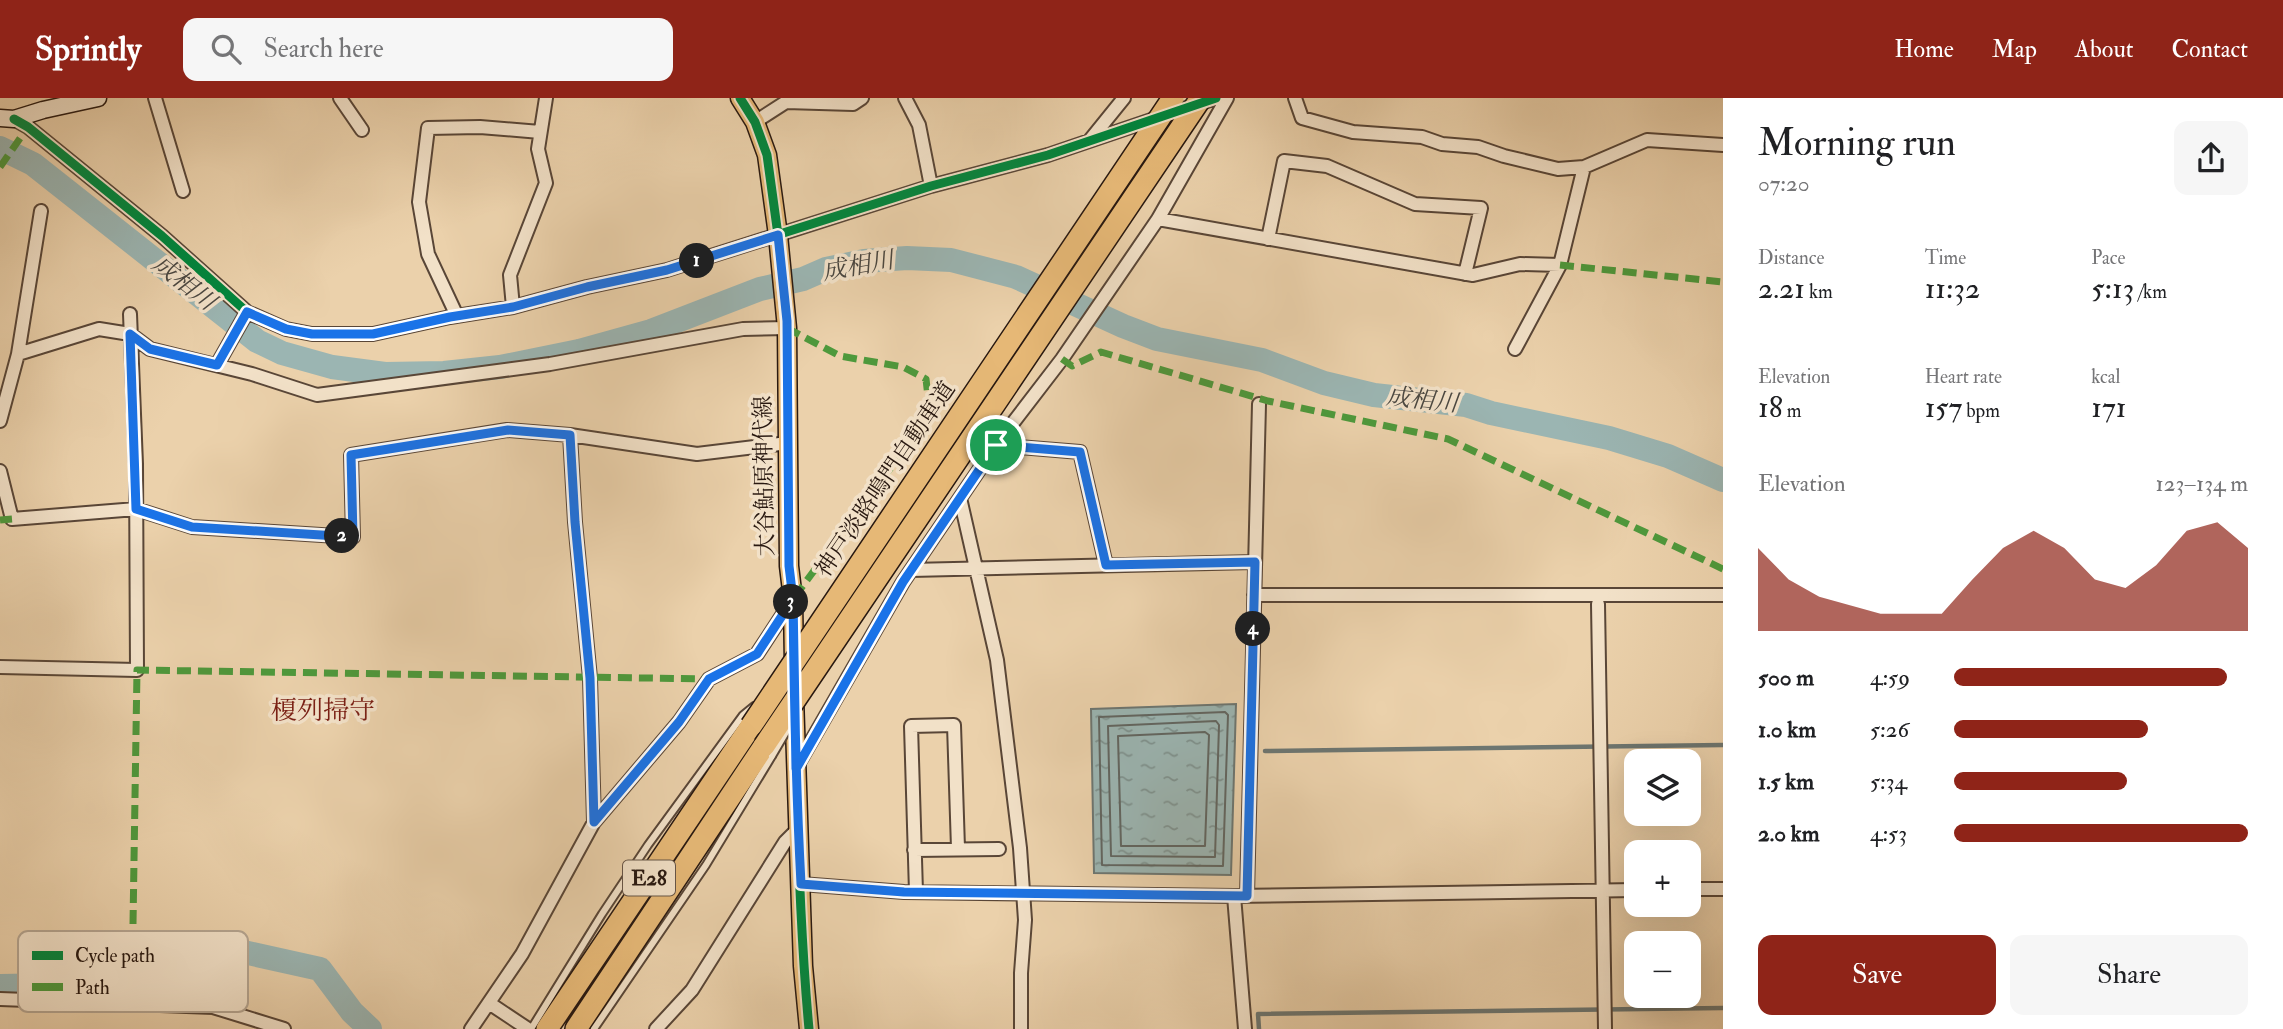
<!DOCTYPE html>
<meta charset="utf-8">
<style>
body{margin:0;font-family:"IM FELL Double Pica","Noto Serif JP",serif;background:#f6f6f6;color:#202124;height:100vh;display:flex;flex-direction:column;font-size:26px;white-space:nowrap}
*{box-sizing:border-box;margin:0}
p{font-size:23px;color:#757577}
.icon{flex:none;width:38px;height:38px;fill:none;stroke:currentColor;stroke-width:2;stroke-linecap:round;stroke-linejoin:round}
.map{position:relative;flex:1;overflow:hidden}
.side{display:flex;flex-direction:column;background:#fff;width:560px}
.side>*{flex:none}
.tools{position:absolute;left:1624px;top:651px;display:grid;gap:14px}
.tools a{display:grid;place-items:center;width:77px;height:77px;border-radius:14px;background:#fff;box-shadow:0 7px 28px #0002;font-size:35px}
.pin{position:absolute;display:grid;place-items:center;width:60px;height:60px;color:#fff;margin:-30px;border:4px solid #fff;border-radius:50%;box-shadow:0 2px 7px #0007}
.km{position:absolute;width:35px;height:35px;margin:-18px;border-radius:50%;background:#222;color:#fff;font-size:19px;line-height:35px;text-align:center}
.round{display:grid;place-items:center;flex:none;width:74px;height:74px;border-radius:14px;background:#f6f6f6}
.head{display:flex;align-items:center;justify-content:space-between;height:119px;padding:0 35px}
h1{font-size:38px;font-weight:600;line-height:52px}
.figures{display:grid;grid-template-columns:repeat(3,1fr);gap:10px;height:119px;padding:7px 35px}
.figures div{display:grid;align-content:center}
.figures b{font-size:30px;font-weight:600}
.figures small{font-size:19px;font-weight:400}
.figures p{font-size:19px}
.chart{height:196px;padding:14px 35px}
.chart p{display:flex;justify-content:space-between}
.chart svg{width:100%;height:126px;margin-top:7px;fill:#8f2418;opacity:.7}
.primary-button{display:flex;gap:14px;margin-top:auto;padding:14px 35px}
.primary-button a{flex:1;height:80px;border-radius:14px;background:#8f2418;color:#fff;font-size:28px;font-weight:600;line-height:80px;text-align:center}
.primary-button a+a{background:#f6f6f6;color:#202124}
ul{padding:0 35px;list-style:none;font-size:23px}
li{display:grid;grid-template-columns:112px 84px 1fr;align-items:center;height:52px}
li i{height:18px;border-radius:9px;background:#8f2418}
header{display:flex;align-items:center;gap:42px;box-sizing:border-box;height:98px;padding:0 35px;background:#8f2418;color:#fff}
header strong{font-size:33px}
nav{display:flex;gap:38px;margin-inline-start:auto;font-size:24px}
.search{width:490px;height:63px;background:#f6f6f6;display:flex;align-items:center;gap:18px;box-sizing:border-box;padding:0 24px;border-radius:14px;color:#757577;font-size:26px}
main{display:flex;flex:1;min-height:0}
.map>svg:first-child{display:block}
</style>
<header>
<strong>Sprintly</strong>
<div class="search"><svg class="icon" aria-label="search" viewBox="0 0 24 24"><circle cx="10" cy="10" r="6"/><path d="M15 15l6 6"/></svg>Search here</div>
<nav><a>Home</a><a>Map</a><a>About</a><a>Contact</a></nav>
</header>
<main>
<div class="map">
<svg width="1723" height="931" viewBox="0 0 1723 931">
<defs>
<pattern id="water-ripples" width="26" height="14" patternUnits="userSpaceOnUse" patternTransform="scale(1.75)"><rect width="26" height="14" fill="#9bb5b2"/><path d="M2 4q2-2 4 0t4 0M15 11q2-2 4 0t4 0" fill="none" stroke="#7e928f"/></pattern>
</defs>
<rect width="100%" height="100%" fill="#ebd1ab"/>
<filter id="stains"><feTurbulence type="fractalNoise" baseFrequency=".00286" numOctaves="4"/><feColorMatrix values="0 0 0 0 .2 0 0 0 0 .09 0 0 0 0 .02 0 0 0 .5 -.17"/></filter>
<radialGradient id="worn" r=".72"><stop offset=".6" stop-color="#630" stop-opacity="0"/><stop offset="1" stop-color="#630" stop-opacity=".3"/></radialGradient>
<path fill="url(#water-ripples)" stroke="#6d7671" stroke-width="2" d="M 1236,606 L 1231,777 L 1094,775 L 1091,611 Z"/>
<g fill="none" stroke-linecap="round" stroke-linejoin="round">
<path stroke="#626661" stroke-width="2" d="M 1225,614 L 1228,617 L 1223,768 L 1102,767 L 1099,619 Z
M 1216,623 L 1219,627 L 1215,759 L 1111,758 L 1108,628 Z
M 1205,634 L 1209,637 L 1205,748 L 1121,748 L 1118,638 Z"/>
<path stroke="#6d7671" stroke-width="4.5" d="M 1265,653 L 1723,647
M 1259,931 L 1258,916 L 1723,910"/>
<path stroke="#9bb5b2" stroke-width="24" d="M 0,50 L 33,66 L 257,243 L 282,255 L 332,269 L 385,276 L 444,275 L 500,269 L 579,253 L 651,233 L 760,191 L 803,181 L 826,171 L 864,163 L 907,160 L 951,162 L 1016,179 L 1123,228 L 1157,241 L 1262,262 L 1324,285 L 1374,297 L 1466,307 L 1491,315 L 1609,340 L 1668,358 L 1723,382
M 0,888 L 114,886 L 155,854 L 203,845 L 320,871 L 352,914 L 370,931"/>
<g stroke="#594637" stroke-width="10">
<path id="lane" d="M 531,931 L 602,816 L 648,747 L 743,617 L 754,608
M 594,931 L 706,767 L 772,658"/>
</g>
<g stroke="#594637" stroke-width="16">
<path id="street" d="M 155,0 L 183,93
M 340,0 L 362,32
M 905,0 L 919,27 L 931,88
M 1295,0 L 1302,20 L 1353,34 L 1422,39 L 1442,46 L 1478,49 L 1504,58 L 1558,71 L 1584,69 L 1647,42 L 1723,47
M 14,21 L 28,29 L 162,138 L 247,214 L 286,231 L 312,236 L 373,236 L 450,219 L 513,209 L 587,189 L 667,172 L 931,88 L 1048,57 L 1216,0
M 755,24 L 786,4 L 853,6 L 862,0
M 1090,42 L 1124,0
M 41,113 L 18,256 L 99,231 L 130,236 L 150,251 L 252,276 L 317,297 L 550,266 L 743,231 L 787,230
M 1158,121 L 1473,177 L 1520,166 L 1560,167
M 1268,141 L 1284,63 L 1327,68 L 1415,106 L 1481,110 L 1465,176
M 513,209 L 510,177 L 546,85 L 538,51 L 546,0
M 457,218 L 428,156 L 419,104 L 428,30 L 480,29 L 540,34
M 1515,251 L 1560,167 L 1584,69
M 217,267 L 247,214
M 0,323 L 18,256
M 570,337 L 575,424 L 590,580 L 594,724
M 996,347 L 1080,354 L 1106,467
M 0,373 L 12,421 L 136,411 L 192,429 L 353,439 L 351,357 L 507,332 L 570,337 L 697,356 L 788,345
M 960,400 L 997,562 L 1020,750 L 1025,822 L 1021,875 L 1021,931
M 911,472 L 1255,464
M 1254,497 L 1723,497
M 1598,506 L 1605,931
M 0,569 L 137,572 L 136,366 L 130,216
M 797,668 L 903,484 L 996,347 L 1062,261 L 1158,121 L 1227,0
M 914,752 L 999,751
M 801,786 L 904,794 L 1234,798 L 1636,792
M 1689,791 L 1723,791
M 916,794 L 911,628 L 954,627 L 958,750
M 1234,798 L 1245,931
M 1247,798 L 1259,306
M 0,901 L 213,909 L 284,931
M 489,905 L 528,931
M 471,931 L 522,856 L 594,724 L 679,624 L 709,581 L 757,556 L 793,501
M 656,931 L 692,892 L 785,744 L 798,731"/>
</g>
<g stroke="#281810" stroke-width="19">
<path id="secondary" d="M 0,20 L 14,21 L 43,12 L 98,0"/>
</g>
<g stroke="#281810" stroke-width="21">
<path id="primary" d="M 740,0 L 755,24 L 767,57 L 778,137 L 787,230 L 789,468 L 793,501 L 794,567
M 794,599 L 803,868 L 809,931"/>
</g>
<g stroke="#281810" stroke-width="24">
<path id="highway" d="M 547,931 L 751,628
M 576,931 L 764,648"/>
</g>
<use href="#lane" stroke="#f2e1c8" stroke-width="6"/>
<use href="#street" stroke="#f2e1c8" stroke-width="12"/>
<use href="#secondary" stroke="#f2e1c8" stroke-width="16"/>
<use href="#primary" stroke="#e6b876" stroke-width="18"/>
<use href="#highway" stroke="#e6b876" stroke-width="21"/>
<g stroke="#594637" stroke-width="10" stroke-linecap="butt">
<path id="lane-bridge" d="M 772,658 L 789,629"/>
</g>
<g stroke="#281810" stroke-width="24" stroke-linecap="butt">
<path id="highway-bridge" d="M 751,628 L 1173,0
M 764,648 L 1201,0"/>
</g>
<use href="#lane-bridge" stroke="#f2e1c8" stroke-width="6"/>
<use href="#highway-bridge" stroke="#e6b876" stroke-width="21"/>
<path stroke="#4e993c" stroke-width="7" stroke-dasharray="14 7" stroke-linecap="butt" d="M 0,69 L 28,29
M 1560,167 L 1723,184
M 787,230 L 840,258 L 903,269 L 926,281 L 930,317 L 793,501
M 1062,261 L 1072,268 L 1101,254 L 1268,303 L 1448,341 L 1723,471
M 0,422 L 12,421
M 133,826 L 137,572 L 709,581"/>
<g stroke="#f2e1c8" stroke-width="13">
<path id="cycleway" d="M 740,0 L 755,24 L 767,57 L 778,137 L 787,230 L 789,468 C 797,535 794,603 796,671 C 798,757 801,845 809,931
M 14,21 L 28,29 L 162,138 L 247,214 L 286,231 L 312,236 L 373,236 L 450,219 L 513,209 L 587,189 L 667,172 L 931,88 L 1048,57 L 1216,0"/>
</g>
<use href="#cycleway" stroke="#00873e" stroke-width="9"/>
</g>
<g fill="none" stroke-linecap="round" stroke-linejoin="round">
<g stroke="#fff" stroke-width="14">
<path id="route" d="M 996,347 L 903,484 L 796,671 L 793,501 L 789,468 L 787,223 L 778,137 L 667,172 L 587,189 L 513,209 L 450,219 L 373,236 L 312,236 L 286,231 L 247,214 L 217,267 L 150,251 L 130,236 L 136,411 L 192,429 L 353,439 L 351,357 L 508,332 L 570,337 L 575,424 L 590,580 L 594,724 L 679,624 L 709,581 L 757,556 L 793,501 C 794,596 796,691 801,786 L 904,794 L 1247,798 L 1255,464 L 1106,467 L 1080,354 L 996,347"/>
</g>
<use href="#route" stroke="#1a73e8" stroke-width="9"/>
</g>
<g text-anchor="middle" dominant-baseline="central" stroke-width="7" stroke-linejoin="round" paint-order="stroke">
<rect fill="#f2e1c8" stroke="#655447" stroke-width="2" x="623" y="762.5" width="52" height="35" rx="5"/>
<g font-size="21" font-weight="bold" fill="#281810">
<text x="649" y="780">E28</text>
</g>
<g font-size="23" fill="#281810" stroke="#f2e1c8">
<text transform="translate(764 378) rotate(-91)">大谷鮎原神代線</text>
<text transform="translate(885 381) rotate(-56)">神戸淡路鳴門自動車道</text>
</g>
<g font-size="24" font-style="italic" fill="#4a4741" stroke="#f2e1c8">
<text transform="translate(858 168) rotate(-10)">成相川</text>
<text transform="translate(184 185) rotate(38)">成相川</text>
<text transform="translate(1422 302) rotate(6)">成相川</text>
</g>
<g font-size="26" fill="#7a1f14" stroke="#f2e1c8">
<text x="323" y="613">榎列掃守</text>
</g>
</g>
<rect x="18" y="833" width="230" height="81" rx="10" fill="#f2e1c8" stroke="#b5a591" stroke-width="2"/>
<rect x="32" y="853" width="31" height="9" fill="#00873e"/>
<rect x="32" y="885" width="31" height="8" fill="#4e993c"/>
<g font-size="19" fill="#281810">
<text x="75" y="864">Cycle path</text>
<text x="75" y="896">Path</text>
</g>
<rect width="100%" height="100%" filter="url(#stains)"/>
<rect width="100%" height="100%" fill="url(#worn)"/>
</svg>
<div class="tools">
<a><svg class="icon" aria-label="layers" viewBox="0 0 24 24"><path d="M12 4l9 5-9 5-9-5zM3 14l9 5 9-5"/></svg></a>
<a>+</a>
<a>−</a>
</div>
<div class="pin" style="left:996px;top:347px;background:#1e9e55"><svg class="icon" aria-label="arrive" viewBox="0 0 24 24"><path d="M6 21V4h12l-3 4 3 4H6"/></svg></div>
<b class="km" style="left:697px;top:163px">1</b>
<b class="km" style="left:342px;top:438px">2</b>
<b class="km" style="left:791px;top:504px">3</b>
<b class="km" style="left:1253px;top:531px">4</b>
</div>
<section class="side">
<div class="head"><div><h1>Morning run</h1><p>07:20</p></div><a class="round"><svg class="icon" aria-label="share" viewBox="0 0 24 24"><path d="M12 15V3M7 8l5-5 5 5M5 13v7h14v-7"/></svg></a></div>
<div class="figures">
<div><p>Distance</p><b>2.21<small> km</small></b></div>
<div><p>Time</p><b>11:32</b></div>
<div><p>Pace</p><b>5:13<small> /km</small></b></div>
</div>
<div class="figures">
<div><p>Elevation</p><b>18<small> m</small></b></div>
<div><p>Heart rate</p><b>157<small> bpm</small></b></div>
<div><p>kcal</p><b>171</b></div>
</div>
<div class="chart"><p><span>Elevation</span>123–134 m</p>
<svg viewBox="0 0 160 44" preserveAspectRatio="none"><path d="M0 44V15L10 26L20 32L30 35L40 38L50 38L60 38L70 26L80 15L90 9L100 15L110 26L120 29L130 21L140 9L150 6L160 15V44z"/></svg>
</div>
<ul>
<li><b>500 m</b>4:59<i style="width:93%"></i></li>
<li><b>1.0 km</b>5:26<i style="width:66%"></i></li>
<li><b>1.5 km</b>5:34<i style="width:59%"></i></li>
<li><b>2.0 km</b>4:53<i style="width:100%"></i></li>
</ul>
<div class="primary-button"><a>Save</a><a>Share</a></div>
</section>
</main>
